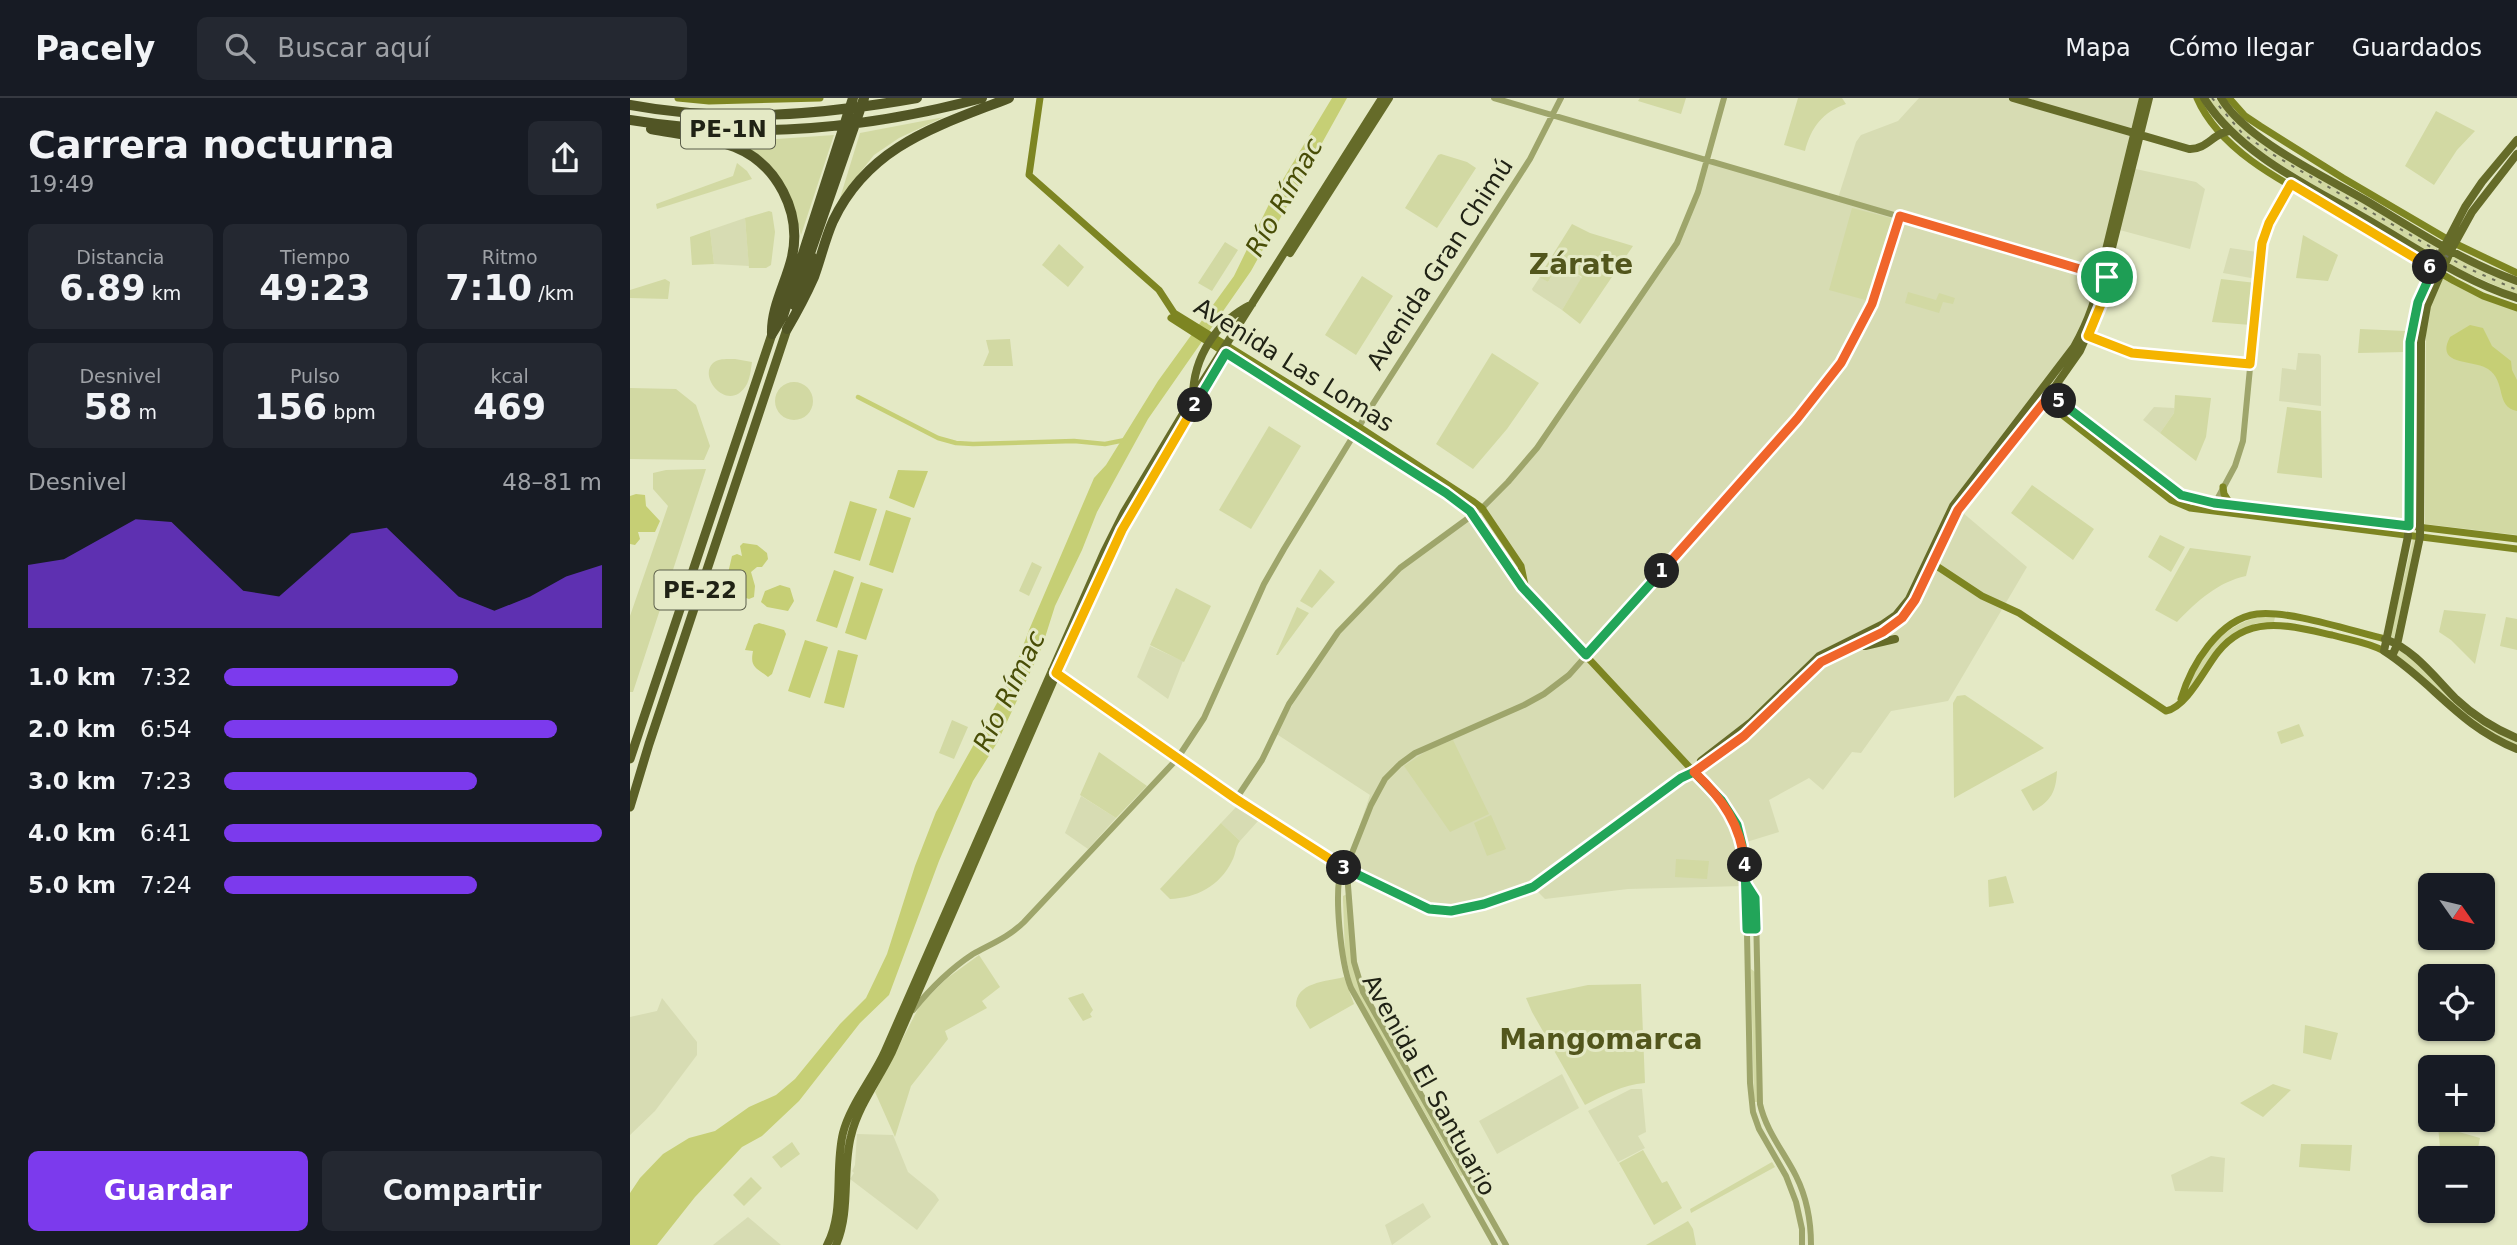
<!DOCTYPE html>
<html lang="es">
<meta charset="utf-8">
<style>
body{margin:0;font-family:"DejaVu Sans",sans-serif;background:#242831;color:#f1f3f6;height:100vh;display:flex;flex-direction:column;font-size:26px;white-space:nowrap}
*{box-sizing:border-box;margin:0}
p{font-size:23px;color:#9ea1a6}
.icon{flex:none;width:38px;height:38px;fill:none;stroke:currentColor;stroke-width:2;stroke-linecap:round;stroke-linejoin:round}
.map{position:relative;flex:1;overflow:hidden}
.details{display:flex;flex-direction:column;background:#171b24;width:630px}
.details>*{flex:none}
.needle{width:46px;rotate:124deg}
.fabs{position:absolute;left:1788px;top:775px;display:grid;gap:14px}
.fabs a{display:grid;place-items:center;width:77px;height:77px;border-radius:10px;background:#171b24;box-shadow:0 2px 5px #0004;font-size:35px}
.pin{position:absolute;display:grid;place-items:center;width:60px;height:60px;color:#fff;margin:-30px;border:4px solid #fff;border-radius:50%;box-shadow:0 2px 7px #0007}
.km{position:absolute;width:35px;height:35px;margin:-18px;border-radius:50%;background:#222;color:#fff;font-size:19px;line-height:35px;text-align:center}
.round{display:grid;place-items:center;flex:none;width:74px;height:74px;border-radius:10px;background:#242831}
.headline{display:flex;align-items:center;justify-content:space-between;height:119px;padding:0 28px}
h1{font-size:38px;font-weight:700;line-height:52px}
.stats{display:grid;grid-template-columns:repeat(3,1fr);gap:10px;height:119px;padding:7px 28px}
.stats div{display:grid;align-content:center;border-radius:10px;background:#242831;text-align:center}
.stats b{font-size:35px;font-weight:700}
.stats small{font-size:19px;font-weight:400}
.stats p{font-size:19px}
.chart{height:196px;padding:14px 28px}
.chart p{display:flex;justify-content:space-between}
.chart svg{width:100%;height:126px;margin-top:7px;fill:#7c3aed;opacity:.7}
.action{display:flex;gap:14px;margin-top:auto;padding:14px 28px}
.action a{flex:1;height:80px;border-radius:10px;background:#7c3aed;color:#fff;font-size:28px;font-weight:700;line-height:80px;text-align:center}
.action a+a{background:#242831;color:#f1f3f6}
ul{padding:0 28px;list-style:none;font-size:23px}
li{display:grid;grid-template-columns:112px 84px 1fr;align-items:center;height:52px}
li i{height:18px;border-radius:9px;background:#7c3aed}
header{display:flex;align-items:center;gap:42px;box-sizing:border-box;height:98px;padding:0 35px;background:#171b24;border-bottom:2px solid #363941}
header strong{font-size:33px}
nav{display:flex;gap:38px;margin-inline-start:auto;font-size:24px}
.search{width:490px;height:63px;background:#242831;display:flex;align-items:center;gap:18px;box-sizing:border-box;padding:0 24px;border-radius:10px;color:#9ea1a6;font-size:26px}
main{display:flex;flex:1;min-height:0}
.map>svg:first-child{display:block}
</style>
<header>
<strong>Pacely</strong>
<div class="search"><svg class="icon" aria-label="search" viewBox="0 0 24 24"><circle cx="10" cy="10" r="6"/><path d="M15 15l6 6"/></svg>Buscar aquí</div>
<nav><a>Mapa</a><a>Cómo llegar</a><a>Guardados</a></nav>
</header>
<main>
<section class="details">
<div class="headline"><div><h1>Carrera nocturna</h1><p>19:49</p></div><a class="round"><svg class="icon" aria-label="share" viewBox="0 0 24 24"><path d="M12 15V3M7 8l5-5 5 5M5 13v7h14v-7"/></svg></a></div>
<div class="stats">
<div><p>Distancia</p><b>6.89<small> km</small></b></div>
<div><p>Tiempo</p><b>49:23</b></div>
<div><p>Ritmo</p><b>7:10<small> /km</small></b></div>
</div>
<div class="stats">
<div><p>Desnivel</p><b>58<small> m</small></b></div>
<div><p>Pulso</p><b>156<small> bpm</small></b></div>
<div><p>kcal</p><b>469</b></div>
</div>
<div class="chart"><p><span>Desnivel</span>48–81 m</p>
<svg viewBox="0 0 160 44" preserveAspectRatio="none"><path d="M0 44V22L10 20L20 13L30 6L40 7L50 19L60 31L70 33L80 22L90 11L100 9L110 21L120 33L130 38L140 33L150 26L160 22V44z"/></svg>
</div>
<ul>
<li><b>1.0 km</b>7:32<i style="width:62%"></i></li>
<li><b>2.0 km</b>6:54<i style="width:88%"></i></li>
<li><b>3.0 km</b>7:23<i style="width:67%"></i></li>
<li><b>4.0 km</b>6:41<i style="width:100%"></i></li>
<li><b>5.0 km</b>7:24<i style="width:67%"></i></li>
</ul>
<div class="action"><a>Guardar</a><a>Compartir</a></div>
</section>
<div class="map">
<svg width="1887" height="1147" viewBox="0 0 1887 1147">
<rect width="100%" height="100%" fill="#e4e9c5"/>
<path fill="#d7dcb3" d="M 1289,0 L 1518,0 L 1501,70 L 1566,84 L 1575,91 L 1560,151 L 1486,131 L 1456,231 L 1326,409 L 1397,469 L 1318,603 L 1261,613 L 1231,655 L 1222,654 L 1193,692 L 1179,680 L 1139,702 L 1149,734 L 1110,746 L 1113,788 L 998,791 L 915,801 L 907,793 L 851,806 L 793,811 L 715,771 L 740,697 L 645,635 L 706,537 L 768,472 L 844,415 L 908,348 L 1055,128 L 1077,61 L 1208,100 L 1226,44 L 1231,37 L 1268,23 Z
M 115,120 L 119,168 L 84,166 L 80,132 Z
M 1600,150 L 1627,154 L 1624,178 L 1621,180 L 1593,175 Z
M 930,165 L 952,180 L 932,212 L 903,193 L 902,191 L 910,179 L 918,184 Z
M 1668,255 L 1689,256 L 1691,258 L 1691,308 L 1649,303 L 1652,270 L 1666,272 Z
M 1524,309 L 1544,310 L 1544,315 L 1530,335 L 1513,322 Z
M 520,548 L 553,563 L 538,601 L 507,579 Z
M 451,698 L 486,720 L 458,751 L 435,735 Z
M 607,708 L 628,723 L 610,743 L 591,725 Z
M 32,900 L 67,944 L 67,957 L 25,1013 L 0,1037 L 0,919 L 27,913 Z
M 932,976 L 949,1010 L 867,1056 L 849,1023 Z
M 1001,991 L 1012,991 L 1016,1034 L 1008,1038 L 1015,1050 L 988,1064 L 958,1013 Z
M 227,1036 L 263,1037 L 278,1074 L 305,1096 L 309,1102 L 287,1132 L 220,1081 L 224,1075 L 222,1073 L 225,1067 Z
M 1581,1058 L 1595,1060 L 1593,1094 L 1545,1093 L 1541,1077 Z
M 793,1105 L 801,1119 L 762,1147 L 755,1127 Z
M 118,1119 L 151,1147 L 83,1147 Z"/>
<path fill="#d2d9a3" d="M 1010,0 L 1056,0 L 1051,16 L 1008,3 Z
M 1168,0 L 1212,0 L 1216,6 C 1193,14 1181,29 1175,53 L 1154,47 Z
M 1578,0 L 1585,0 L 1609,26 L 1809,148 L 1803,158 L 1634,57 L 1603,32 Z
M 1806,13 L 1845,33 L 1827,52 L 1804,87 L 1775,68 Z
M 314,19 L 269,40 L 244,57 L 210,100 L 230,35 Z
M 79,37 L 147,41 L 204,37 L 171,137 C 162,101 152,67 117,50 C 105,44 91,41 79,37 Z
M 811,56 L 837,64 L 846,70 L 807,130 L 775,110 L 808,57 Z
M 107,65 L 117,73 L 122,81 L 27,111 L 26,106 L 103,78 Z
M 1222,110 L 1261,120 L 1263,123 L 1239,203 L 1199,192 Z
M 139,113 L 142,114 L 145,134 L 141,167 L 136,170 L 119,170 L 115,120 Z
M 942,126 L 960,135 L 1003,148 L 950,226 L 932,212 L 952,179 L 930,165 L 918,184 L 909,179 Z
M 80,132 L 84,166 L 62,167 L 60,139 Z
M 1673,137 L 1708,157 L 1698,183 L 1666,180 Z
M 595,144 L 608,152 L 582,193 L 568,185 Z
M 429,146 L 454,169 L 438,189 L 412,167 Z
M 1823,156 L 1887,185 L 1887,197 L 1817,166 Z
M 732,178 L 763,198 L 726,257 L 695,237 Z
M 1813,180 L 1887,212 L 1887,437 L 1795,426 L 1796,228 L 1798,214 Z
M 35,181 L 40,184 L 38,201 L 0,200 L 0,192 Z
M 1591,181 L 1626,185 L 1621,227 L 1582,224 Z
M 1278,194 L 1306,202 L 1309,195 L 1325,200 L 1323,206 L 1313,204 L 1309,215 L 1275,205 Z
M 1730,231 L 1776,233 L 1775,254 L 1728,255 Z
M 380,241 L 383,268 L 353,268 L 359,254 L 356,242 Z
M 862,255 L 909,285 L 877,331 L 843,371 L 806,346 Z
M 105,261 L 122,264 C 121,271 120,280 117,286 C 100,317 67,280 83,265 C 88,260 98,261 105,261 Z
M145 303a19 19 0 1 1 38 0a19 19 0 1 1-38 0Z
M 0,290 L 46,291 L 66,307 L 80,348 L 74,362 L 0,361 Z
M 1784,295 L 1788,295 L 1789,425 L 1783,427 Z
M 1545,297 L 1581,300 L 1576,339 L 1566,363 L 1530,335 L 1544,315 Z
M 1423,301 L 1531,385 L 1580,406 L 1580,411 L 1560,408 L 1537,396 L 1421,305 Z
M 1657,309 L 1691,313 L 1692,380 L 1647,375 Z
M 639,328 L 671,348 L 621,431 L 589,412 Z
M 76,371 L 3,594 L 0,594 L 0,518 L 38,408 L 23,391 L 23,375 L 36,372 Z
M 1402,387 L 1464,431 L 1443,462 L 1381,415 Z
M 1530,437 L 1555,449 L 1541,474 L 1518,459 Z
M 1783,441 L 1787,441 L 1764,540 L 1760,538 Z
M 1560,450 L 1621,458 L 1616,478 C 1588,484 1567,503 1547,524 L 1525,512 Z
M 402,464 L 412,469 L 399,498 L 389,493 Z
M 690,471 L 705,484 L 682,510 L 670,503 Z
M 546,490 L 581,508 L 554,564 L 520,547 Z
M 667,509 L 679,515 L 648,557 L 646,557 Z
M 1814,512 L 1856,516 L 1845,566 L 1821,542 L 1809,534 Z
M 1633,518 L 1645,519 L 1644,524 L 1627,525 L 1609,533 L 1554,596 C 1573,557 1588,528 1633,518 Z
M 1876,519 L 1887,521 L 1887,552 L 1870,548 Z
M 1769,552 L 1786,564 L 1820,597 L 1887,642 L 1887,648 L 1854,632 L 1766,557 Z
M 1335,597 L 1414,650 L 1324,700 L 1323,605 L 1327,598 Z
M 322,622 L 338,629 L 324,661 L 309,655 Z
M 1669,626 L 1674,638 L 1651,646 L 1647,634 Z
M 823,642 L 859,716 L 820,734 L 774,668 L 798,652 Z
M 469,654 L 517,688 L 486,720 L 450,697 Z
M 1427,673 C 1426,694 1421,703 1403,713 L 1391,692 Z
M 861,717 L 876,751 L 857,758 L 844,725 Z
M 591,725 L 610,743 C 605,749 606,756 602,763 C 590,788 566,800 540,801 L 530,791 Z
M 1046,761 L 1079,763 L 1077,781 L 1045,779 Z
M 1376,778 L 1384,805 L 1359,809 L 1358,782 Z
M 717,796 L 725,876 L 833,1077 L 831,1078 L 723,890 L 715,856 L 713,802 L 713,798 Z
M 349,857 L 370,889 L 352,903 L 357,910 L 315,933 L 318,941 L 281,988 L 265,1039 L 245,994 L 290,907 L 316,881 Z
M 1121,871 L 1125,874 L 1128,1004 L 1124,1004 Z
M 714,879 L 724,906 L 680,931 L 666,908 C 666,884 695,884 714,879 Z
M 1011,886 L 1015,985 C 992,987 976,996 955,1007 L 902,914 L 896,900 L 958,887 Z
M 453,895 L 463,912 L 460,916 L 462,919 L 453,923 L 438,900 Z
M 1675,927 L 1708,935 L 1701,962 L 1673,955 Z
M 1643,986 L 1661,992 L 1633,1019 L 1610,1005 Z
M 1808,1028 L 1850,1040 L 1846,1060 L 1811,1060 Z
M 162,1044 L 170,1056 L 151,1070 L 142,1059 Z
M 1671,1046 L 1722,1047 L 1720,1073 L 1669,1069 Z
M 1013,1052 L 1032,1085 L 1037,1083 L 1052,1110 L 1024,1127 L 989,1065 Z
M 1142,1064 L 1145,1069 L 1061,1115 L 1060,1111 Z
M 121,1079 L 132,1090 L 114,1108 L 103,1097 Z
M 1058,1123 L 1063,1131 L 1066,1147 L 1016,1147 Z"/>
<path fill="#c6cf75" d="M 702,0 L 717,0 L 621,173 L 518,321 L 467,414 L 452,452 L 425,508 L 412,549 L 367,645 L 343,683 L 309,763 L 259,897 L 230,925 L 169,1003 L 132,1038 L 112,1049 L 65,1099 L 27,1147 L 0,1147 L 0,1095 L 10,1080 L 33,1056 L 59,1040 L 85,1033 L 119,1009 L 146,997 L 165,981 L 210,926 L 236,900 L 257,856 L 285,768 L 306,714 L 381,580 L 399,532 L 464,380 L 476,367 L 528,283 L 604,178 L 643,98 Z
M 1840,227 L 1853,230 L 1862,248 L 1881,263 L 1882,272 L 1887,282 L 1887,313 C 1865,309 1877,284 1858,271 C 1845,261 1804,269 1820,239 Z
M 268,372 L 298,373 L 284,410 L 259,400 Z
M 6,396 L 15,397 L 16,408 L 30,423 L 25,434 L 8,434 L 10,441 L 5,447 L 0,446 L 0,398 Z
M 220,403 L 247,411 L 230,463 L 204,455 Z
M 256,412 L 281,420 L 263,475 L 239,467 Z
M 113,445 L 127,447 L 137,455 L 138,461 L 132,469 L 127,469 L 121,474 L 125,488 L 124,499 L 119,501 L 98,494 L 95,488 L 102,458 L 107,456 L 112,458 L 110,448 Z
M 204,472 L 224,479 L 207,530 L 186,523 Z
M 231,484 L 253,491 L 236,542 L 215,535 Z
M 150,487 L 160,490 L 164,503 L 158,513 L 137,509 L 131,504 L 135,493 Z
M 129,525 L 154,532 L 156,536 L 142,576 L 138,579 C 125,569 120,569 123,553 L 115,552 L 124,527 Z
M 175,542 L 198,549 L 180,600 L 158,593 Z
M 208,552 L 228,557 L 214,610 L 194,605 Z"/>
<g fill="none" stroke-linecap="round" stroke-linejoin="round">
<path stroke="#c6cf75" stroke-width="4.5" d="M 228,299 L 308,340 L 326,345 L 343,346 L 444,343 L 475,346 L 495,342"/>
<path stroke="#9ea56b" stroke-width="6" d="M 864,0 L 1473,178
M 1453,236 L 1502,255 L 1620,266
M 1583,409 L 1605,368 L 1613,343 L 1632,145 L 1639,125 L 1661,86
M 1064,674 L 1091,702 L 1106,728 L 1112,747 L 1116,786 L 1120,985 L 1123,1014 L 1129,1031 L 1156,1078 L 1166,1104 L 1172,1131 L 1172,1147
M 606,701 L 632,662 L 659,606 L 708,534 L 770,470 L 852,410 L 878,384 L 907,350 L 1047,145 L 1068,94 L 1094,0
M 712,768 C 703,793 711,865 721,890 L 865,1147
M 1117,788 L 1125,800 L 1126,813 L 1130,1006 C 1136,1033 1154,1054 1166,1078 C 1177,1100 1181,1123 1181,1147
M 283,912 C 301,890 320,871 343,856 C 361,846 379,839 394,824 L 547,661 L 574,620 L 634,486 L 654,451 L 741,309 L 900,61 L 931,0
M 876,1147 L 733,894 L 724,864 L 717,775 L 720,760 L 741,707 L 755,681 L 770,666 L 785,655 L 894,607 L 914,596 L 939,577 L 1167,321 C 1197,286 1223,250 1242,207 C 1254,178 1262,148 1271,118"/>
<path stroke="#7d8522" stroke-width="7" d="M 48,0 L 79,3 L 190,0
M 410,0 L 399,77 L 529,192 L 544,215 L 729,329 L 844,404 L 852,410 L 891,468 L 896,492
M 1567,0 C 1593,60 1672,93 1726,124 C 1759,143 1791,164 1824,183 L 1853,198 L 1887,210
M 1599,0 L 1615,18 L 1630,28 L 1713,80 L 1824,145 L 1887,175
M 541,220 L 835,409 L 892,489 L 1064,674
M 1414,296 L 1427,301 L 1551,397 L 1566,402 L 1887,441
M 1408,298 L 1541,402 L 1560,410 L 1887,451
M 1593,389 L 1594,396 L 1601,407
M 1302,465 L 1352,498 L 1389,515 L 1536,613 C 1557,609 1575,570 1588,554 C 1619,515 1661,528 1702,537 C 1719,542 1738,544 1754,553
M 1551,601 C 1561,567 1589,521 1627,516 C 1659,512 1721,533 1755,541"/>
<path stroke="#656b29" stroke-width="8" d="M 1383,0 L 1559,51 C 1577,52 1584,34 1600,33
M 1574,0 C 1611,59 1686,91 1745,126 C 1791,153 1836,184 1887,200
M 1591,0 C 1616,42 1692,77 1735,102 C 1784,131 1833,164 1887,183
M 1887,42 L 1852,84 L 1835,109 L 1798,180 L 1785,214 L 1780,260 L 1778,438 L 1754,553 C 1804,585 1828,627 1887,651
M 660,155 L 759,0
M 1475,156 L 1513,0
M 563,299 C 563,259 587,223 622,206
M 468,481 L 500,417 L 577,288
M 1755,541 C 1784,551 1805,580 1826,601 C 1844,618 1865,631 1887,640
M 1235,548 L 1265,541
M 1762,558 L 1767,547 L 1790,439 L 1791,243 L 1797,208 L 1821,152 L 1842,114 L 1887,56
M 422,572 L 547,661 L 661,737 L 722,776 L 799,811 L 821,812 L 840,810 L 894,793 L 1051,680 L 1064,674 L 1114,638 L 1191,564 L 1253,534 L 1272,520 L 1285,502 L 1328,412 L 1419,297 L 1450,253 L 1477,192 L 1477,170 L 1519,0
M 1071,663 L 1120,625 L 1189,558 L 1253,526 L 1266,517 L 1279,501 L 1323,408 L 1444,249 C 1458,224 1468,197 1472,168
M 197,1147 C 215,1113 204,1072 213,1035 C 220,1007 243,980 255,953 L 474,454 L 494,414 L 563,299 L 752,0
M 206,1147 C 221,1113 212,1073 221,1038 C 228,1008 249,981 262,954 L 463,492"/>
<path stroke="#5b6027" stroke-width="9" d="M 0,661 L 142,236
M 0,709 L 19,646 L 157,231"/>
<path stroke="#515525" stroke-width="10" d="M 0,7 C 96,25 191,17 287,0
M 0,22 C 118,42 238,31 352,0
M 21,31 C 48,36 78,39 105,49 C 147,66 172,114 162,159 C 156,185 141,209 142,236
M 177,164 L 234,0
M 164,207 L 182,159
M 157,231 C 167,214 176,197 184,179 C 191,160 195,141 203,123 C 239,47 308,28 379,0
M 142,236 L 153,218 L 223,0"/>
<path stroke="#6d705a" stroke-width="2" stroke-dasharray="3.5 7" stroke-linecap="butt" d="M 1582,0 L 1613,36 L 1642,56 L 1835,169 L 1887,192"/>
</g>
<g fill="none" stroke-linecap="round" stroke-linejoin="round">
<g stroke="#fff" stroke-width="14">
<path id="split-1" d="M 1032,473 L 1167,321 L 1211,265 L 1242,206 L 1270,118 L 1477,179"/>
</g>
<g stroke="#fff" stroke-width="14">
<path id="split-2" d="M 565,307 L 596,255 L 816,395 L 840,413 L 892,489 L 956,557 L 1032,473"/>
</g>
<g stroke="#fff" stroke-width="14">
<path id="split-3" d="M 565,307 L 492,432 L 426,575 L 606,701 L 714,770"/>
</g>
<g stroke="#fff" stroke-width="14">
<path id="split-4" d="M 714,770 L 799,811 L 821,813 L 854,806 L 903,789 L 1051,680 L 1064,674 L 1091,702 L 1107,727 L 1112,747 L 1116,786 L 1125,800 L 1126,831 L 1117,831 L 1115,767"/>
</g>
<g stroke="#fff" stroke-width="14">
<path id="split-5" d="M 1115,767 C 1111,727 1093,701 1064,674 L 1114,638 L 1191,564 L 1253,534 L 1272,520 L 1285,502 L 1328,412 L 1419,298 L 1429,303"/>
</g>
<g stroke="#fff" stroke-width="14">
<path id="split-6" d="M 1429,303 L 1551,397 L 1584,405 L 1779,428 L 1780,244 L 1788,204 L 1803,171 L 1800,169"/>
</g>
<g stroke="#fff" stroke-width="14">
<path id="split-7" d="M 1477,179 L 1477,192 L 1458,238 L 1502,255 L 1620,266 L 1632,145 L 1639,125 L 1661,86 L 1800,169"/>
</g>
<use href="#split-1" stroke="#f0652b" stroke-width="9"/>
<use href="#split-2" stroke="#22a559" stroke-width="9"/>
<use href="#split-3" stroke="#f5b400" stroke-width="9"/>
<use href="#split-4" stroke="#22a559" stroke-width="9"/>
<use href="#split-5" stroke="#f0652b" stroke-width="9"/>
<use href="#split-6" stroke="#22a559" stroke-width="9"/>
<use href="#split-7" stroke="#f5b400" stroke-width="9"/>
</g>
<g text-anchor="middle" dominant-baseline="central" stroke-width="6" stroke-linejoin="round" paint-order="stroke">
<g fill="#e4e9c5" stroke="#5b5e4a" stroke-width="2">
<rect x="51" y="11.5" width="94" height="39" rx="5"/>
<rect x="24.5" y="472.5" width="91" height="39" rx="5"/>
</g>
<g font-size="23" font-weight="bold" fill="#202215">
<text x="98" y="31">PE-1N</text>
<text x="70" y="492">PE-22</text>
</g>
<g font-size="24" fill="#202215" stroke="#e4e9c5">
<text transform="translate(810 166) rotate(-57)">Avenida Gran Chimú</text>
<text transform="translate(664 267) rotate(32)">Avenida Las Lomas</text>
<text transform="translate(799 987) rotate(61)">Avenida El Santuario</text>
</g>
<g font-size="26" font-style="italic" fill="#484d06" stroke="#e4e9c5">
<text transform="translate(654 99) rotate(-61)">Río Rímac</text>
<text transform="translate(379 593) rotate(-64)">Río Rímac</text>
</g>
<g font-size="28" font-weight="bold" fill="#52561c" stroke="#e4e9c5">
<text x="951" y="166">Zárate</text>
<text x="971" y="941">Mangomarca</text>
</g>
</g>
</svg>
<div class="fabs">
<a><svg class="needle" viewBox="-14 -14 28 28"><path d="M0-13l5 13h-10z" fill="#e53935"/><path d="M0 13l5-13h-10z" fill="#9ea1a6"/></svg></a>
<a><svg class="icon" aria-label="locate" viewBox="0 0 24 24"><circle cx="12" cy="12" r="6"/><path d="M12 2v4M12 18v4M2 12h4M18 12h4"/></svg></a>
<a>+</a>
<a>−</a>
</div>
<div class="pin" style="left:1477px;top:179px;background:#1e9e55"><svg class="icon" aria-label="arrive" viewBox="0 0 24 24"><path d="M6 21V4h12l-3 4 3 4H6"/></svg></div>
<b class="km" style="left:1032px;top:473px">1</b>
<b class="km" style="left:565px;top:307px">2</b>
<b class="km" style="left:714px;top:770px">3</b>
<b class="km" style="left:1115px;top:767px">4</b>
<b class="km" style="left:1429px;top:303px">5</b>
<b class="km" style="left:1800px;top:169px">6</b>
</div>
</main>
